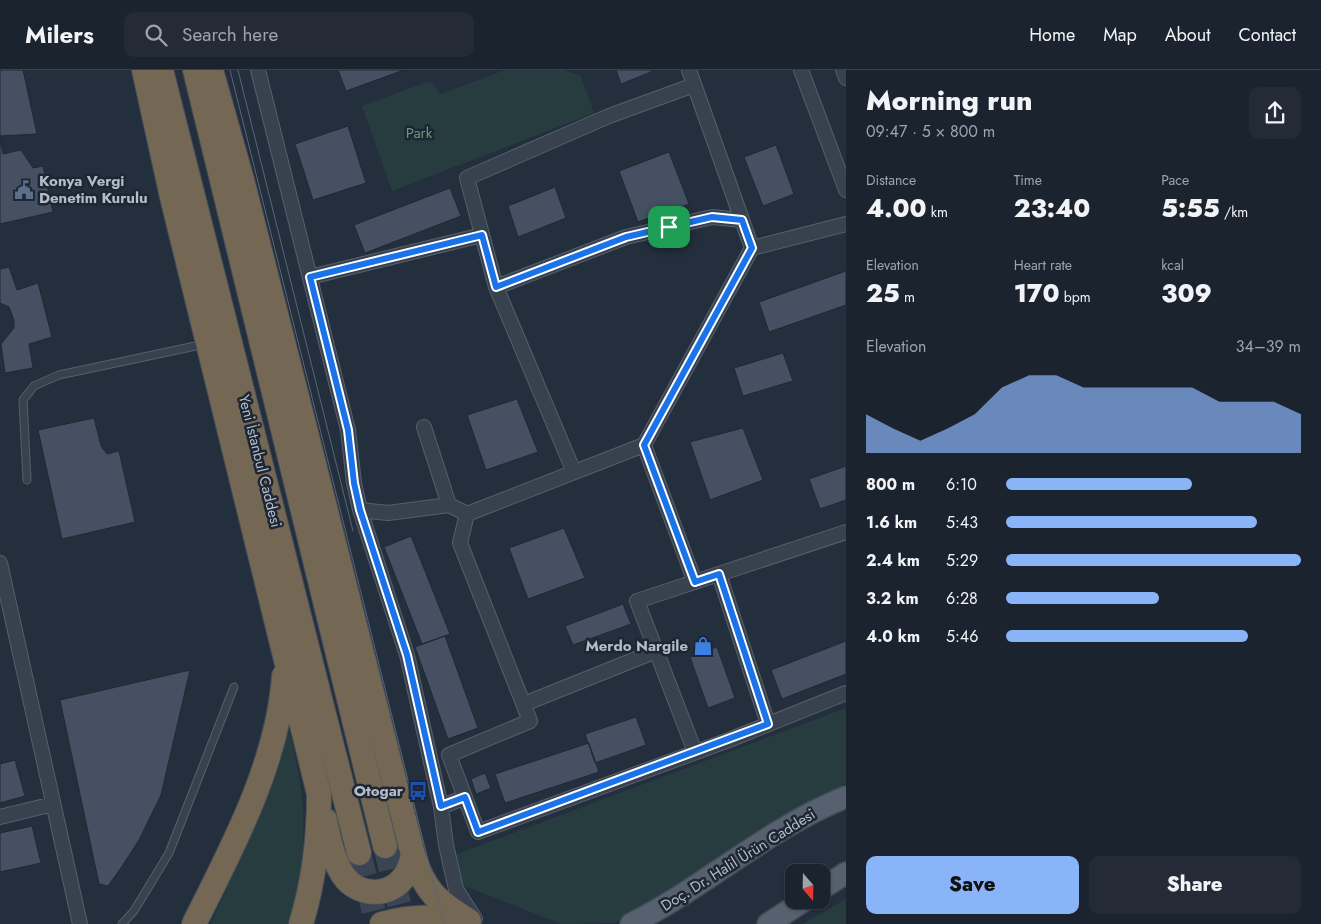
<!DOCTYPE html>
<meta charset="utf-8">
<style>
body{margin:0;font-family:Jost,sans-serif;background:#242b36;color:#f1f3f6;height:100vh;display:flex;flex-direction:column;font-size:19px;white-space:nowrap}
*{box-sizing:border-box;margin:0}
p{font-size:16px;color:#a0a4aa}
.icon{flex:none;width:28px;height:28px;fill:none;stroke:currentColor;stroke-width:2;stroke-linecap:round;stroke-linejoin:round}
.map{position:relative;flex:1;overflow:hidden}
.sheet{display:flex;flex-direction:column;background:#1b232e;width:475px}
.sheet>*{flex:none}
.needle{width:32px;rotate:160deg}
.controls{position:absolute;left:785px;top:794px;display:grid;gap:10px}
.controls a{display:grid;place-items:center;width:45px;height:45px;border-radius:10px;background:#1b232e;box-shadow:0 1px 4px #0004,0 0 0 1px #39404a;font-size:25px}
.pin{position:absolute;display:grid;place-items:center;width:42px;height:42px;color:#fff;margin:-21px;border-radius:10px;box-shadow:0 2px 8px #0006}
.round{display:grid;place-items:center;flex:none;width:52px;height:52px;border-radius:10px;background:#242b36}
.head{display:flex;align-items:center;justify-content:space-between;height:85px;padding:0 20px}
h1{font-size:28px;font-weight:800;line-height:38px}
.stats{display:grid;grid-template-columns:repeat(3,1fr);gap:8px;height:85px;padding:5px 20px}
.stats div{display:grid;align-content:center}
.stats b{font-size:25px;font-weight:800}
.stats small{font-size:14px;font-weight:400}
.stats p{font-size:14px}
.chart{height:140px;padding:10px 20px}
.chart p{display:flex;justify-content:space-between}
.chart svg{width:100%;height:90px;margin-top:5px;fill:#8ab4f8;opacity:.7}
.primary-button{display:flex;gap:10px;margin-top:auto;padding:10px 20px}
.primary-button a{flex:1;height:58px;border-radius:10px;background:#8ab4f8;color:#111;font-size:20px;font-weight:800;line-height:58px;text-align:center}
.primary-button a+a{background:#242b36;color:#f1f3f6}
ul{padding:0 20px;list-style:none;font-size:16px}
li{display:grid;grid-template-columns:80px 60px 1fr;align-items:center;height:38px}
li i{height:12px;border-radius:6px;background:#8ab4f8}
header{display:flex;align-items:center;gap:30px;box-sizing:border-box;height:70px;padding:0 25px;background:#1b232e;border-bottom:1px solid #39404a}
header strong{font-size:24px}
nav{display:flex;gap:28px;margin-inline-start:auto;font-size:18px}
.search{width:350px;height:45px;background:#242b36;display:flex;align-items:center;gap:12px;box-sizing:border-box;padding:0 18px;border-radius:10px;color:#a0a4aa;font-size:19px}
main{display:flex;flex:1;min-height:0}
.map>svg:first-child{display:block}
</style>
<header>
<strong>Milers</strong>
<div class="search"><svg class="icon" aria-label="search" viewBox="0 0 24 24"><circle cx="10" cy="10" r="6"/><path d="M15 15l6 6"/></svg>Search here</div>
<nav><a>Home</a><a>Map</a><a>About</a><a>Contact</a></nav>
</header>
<main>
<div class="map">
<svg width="846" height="854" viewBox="0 0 846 854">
<rect width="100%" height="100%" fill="#242f3e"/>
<path fill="#263c3f" d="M 505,0 L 563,0 L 581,6 L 594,43 L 392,121 L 362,36 L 430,11 L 441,24 Z
M 846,638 L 846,714 L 805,737 L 687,813 L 614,853 L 561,854 L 460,814 L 452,786 Z
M 288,656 C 308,731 309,780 289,854 L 210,854 C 240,790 272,725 288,656 Z
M 846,829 L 846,854 L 802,854 Z"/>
<path fill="#455162" stroke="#1f2835" d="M 0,0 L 23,0 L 37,64 L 0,66 Z
M 338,0 L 404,0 L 346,21 Z
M 616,0 L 651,0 L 651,2 L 621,14 Z
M 348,56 L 366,113 L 313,130 L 295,74 Z
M 0,69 L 3,84 L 21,80 L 33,98 L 43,96 L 53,142 L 0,154 Z
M 776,75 L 794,124 L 763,136 L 744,87 Z
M 669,82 L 689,134 L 638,152 L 619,101 Z
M 555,117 L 566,148 L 518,167 L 508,136 Z
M 450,118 L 461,146 L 365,183 L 354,155 Z
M 9,197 L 17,220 L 38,213 L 52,267 L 29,274 L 33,298 L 5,303 L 1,274 L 14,258 L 14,250 L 9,237 L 0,233 L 0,199 Z
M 846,201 L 846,235 L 769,262 L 759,232 Z
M 783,283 L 793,311 L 743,326 L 734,298 Z
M 517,329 L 538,382 L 486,400 L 467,345 Z
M 94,348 L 101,376 L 107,384 L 119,381 L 135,452 L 62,469 L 38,360 Z
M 743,358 L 763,410 L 710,430 L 690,372 Z
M 846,396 L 846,430 L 820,439 L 809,409 Z
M 564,458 L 585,508 L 528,529 L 509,478 Z
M 411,466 L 450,564 L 422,574 L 384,477 Z
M 623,534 L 631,554 L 573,575 L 565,556 Z
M 445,566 L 478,658 L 448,669 L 415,577 Z
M 846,571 L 846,604 L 782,629 L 771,600 Z
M 717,577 L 735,628 L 708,638 L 690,587 Z
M 190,600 L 161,725 L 139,770 L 123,795 L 108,816 L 99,814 L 60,630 Z
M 636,647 L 646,675 L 595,693 L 585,664 Z
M 589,673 L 599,702 L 505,733 L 495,704 Z
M 15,690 L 25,726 L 0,733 L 0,694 Z
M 485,703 L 491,718 L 476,724 L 471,709 Z
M 32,756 L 41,793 L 0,802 L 0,763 Z"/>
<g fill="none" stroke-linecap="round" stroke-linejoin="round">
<path stroke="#3a4453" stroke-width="24" stroke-dasharray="24 12" stroke-linecap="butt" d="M 385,776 L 404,854
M 359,783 L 377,854"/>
<g stroke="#565f6c" stroke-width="9">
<path id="lane" d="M 27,410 L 23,330 L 34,316 L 59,305 L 205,274
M 122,854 L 134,841 L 169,783 L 234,617"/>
</g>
<g stroke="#565f6c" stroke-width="16">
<path id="street" d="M 258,0 L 348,360 L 354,413 L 360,440 L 407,585 L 441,737 L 465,727
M 689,0 L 752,178
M 801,0 L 846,120
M 843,0 L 846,8
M 310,207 L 482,165
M 496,217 L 626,167 L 712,147 L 742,150
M 424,357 L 449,435
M 644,375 L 695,512
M 574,402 L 496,217 L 467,108 L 609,46 L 694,15
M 360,440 L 388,443 L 449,435 L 467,444 L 644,375 L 752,178 L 846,154
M 467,444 L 460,473 L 530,651 L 449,685 L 478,762 L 729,670 L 846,623
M 0,493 L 80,854
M 719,504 L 768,654
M 524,634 L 656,581
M 695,682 L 637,531 L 846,462
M 441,737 L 446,775 L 456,819 L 475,849
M 0,747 L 53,734"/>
</g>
<g stroke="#414a57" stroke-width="24">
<path id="primary" d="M 821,819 L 846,803
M 631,854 C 705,817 768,758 846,727
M 768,854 L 805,830"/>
</g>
<g stroke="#434c59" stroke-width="26">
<path id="highway" d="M 144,0 L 172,127 L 319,724 C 319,768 314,811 301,854
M 161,0 L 359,783
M 195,0 L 385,776
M 211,0 L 242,110 L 413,785 C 425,822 437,831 469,851
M 325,750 C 329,769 333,793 346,809 C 361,826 390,827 404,807 C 409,801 411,792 413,785
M 194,854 C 232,778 278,693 284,606
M 382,854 C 409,846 436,846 464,850"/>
</g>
<use href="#lane" stroke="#38414e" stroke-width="7"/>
<use href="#street" stroke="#38414e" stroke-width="14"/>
<use href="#primary" stroke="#56606e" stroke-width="21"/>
<use href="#highway" stroke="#746855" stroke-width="24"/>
<path stroke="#5a6575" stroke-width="1" d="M 230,0 L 444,854
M 238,0 L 353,461"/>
</g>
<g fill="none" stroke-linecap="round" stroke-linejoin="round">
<g stroke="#fff" stroke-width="10">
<path id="route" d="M 712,147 L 742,150 L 752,178 L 644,375 L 695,512 L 719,504 L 768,654 L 478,762 L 465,727 L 441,736 L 407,585 L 360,440 L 354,413 L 348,360 L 310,207 L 482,165 L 496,217 L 626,167 Z"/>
</g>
<use href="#route" stroke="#1a73e8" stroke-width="6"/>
</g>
<defs>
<g id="civic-bare" transform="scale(1.5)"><path d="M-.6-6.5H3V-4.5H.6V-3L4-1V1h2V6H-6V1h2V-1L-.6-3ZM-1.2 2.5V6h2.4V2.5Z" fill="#5c6f8a" stroke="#1d2633" stroke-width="2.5" paint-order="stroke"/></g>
<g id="shop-bare" transform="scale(1.5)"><path d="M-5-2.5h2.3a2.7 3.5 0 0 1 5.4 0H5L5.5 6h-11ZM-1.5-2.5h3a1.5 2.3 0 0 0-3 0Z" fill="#3f7fe0" stroke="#1d2633" stroke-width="2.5" paint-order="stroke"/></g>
<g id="bus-bare" transform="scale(1.5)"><path d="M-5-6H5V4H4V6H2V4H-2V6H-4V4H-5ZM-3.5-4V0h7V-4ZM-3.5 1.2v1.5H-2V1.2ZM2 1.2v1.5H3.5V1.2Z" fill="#1a4fb4" stroke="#1d2633" stroke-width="2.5" paint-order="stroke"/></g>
</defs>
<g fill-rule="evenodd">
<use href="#civic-bare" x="24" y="120"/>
<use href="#shop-bare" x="703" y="576"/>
<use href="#bus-bare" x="418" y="721"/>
</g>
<g text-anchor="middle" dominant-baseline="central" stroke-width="5" stroke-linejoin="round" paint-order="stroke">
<g font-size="15" fill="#6b9a76" stroke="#1d2633">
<text x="419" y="63">Park</text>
</g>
<g font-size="15" font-weight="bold" fill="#b4bcc9" stroke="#1d2633" text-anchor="end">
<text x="39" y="111" text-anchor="start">Konya Vergi<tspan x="39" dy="17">Denetim Kurulu</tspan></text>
<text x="688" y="576">Merdo Nargile</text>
<text x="403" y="721">Otogar</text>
</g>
<g font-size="15" fill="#b4bcc9" stroke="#1d2633">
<text transform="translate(260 391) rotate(76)">Yeni İstanbul Caddesi</text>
<text transform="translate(738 790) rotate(-32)">Doç. Dr. Halil Ürün Caddesi</text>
</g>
</g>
</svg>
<div class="controls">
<a><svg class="needle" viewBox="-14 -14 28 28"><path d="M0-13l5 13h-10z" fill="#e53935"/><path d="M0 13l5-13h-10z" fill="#a0a4aa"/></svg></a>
</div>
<div class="pin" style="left:669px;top:157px;background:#1e9e55"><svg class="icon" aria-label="arrive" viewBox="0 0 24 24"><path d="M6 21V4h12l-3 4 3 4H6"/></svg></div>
</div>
<section class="sheet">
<div class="head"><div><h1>Morning run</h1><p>09:47 · 5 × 800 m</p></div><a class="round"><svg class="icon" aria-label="share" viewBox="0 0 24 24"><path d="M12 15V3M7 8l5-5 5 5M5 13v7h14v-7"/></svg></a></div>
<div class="stats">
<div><p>Distance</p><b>4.00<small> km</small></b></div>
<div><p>Time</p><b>23:40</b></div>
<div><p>Pace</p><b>5:55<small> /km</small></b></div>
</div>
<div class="stats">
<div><p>Elevation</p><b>25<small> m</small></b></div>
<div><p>Heart rate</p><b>170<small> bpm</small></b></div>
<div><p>kcal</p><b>309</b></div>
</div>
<div class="chart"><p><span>Elevation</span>34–39 m</p>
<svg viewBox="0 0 160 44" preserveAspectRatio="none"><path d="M0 44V25L10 32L20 38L30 32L40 25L50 12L60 6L70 6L80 12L90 12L100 12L110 12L120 12L130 19L140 19L150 19L160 25V44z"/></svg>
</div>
<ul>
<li><b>800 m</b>6:10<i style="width:63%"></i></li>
<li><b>1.6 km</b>5:43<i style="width:85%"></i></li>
<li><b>2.4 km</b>5:29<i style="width:100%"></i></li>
<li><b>3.2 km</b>6:28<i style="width:52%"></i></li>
<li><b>4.0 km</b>5:46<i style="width:82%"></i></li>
</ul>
<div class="primary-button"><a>Save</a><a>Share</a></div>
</section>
</main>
